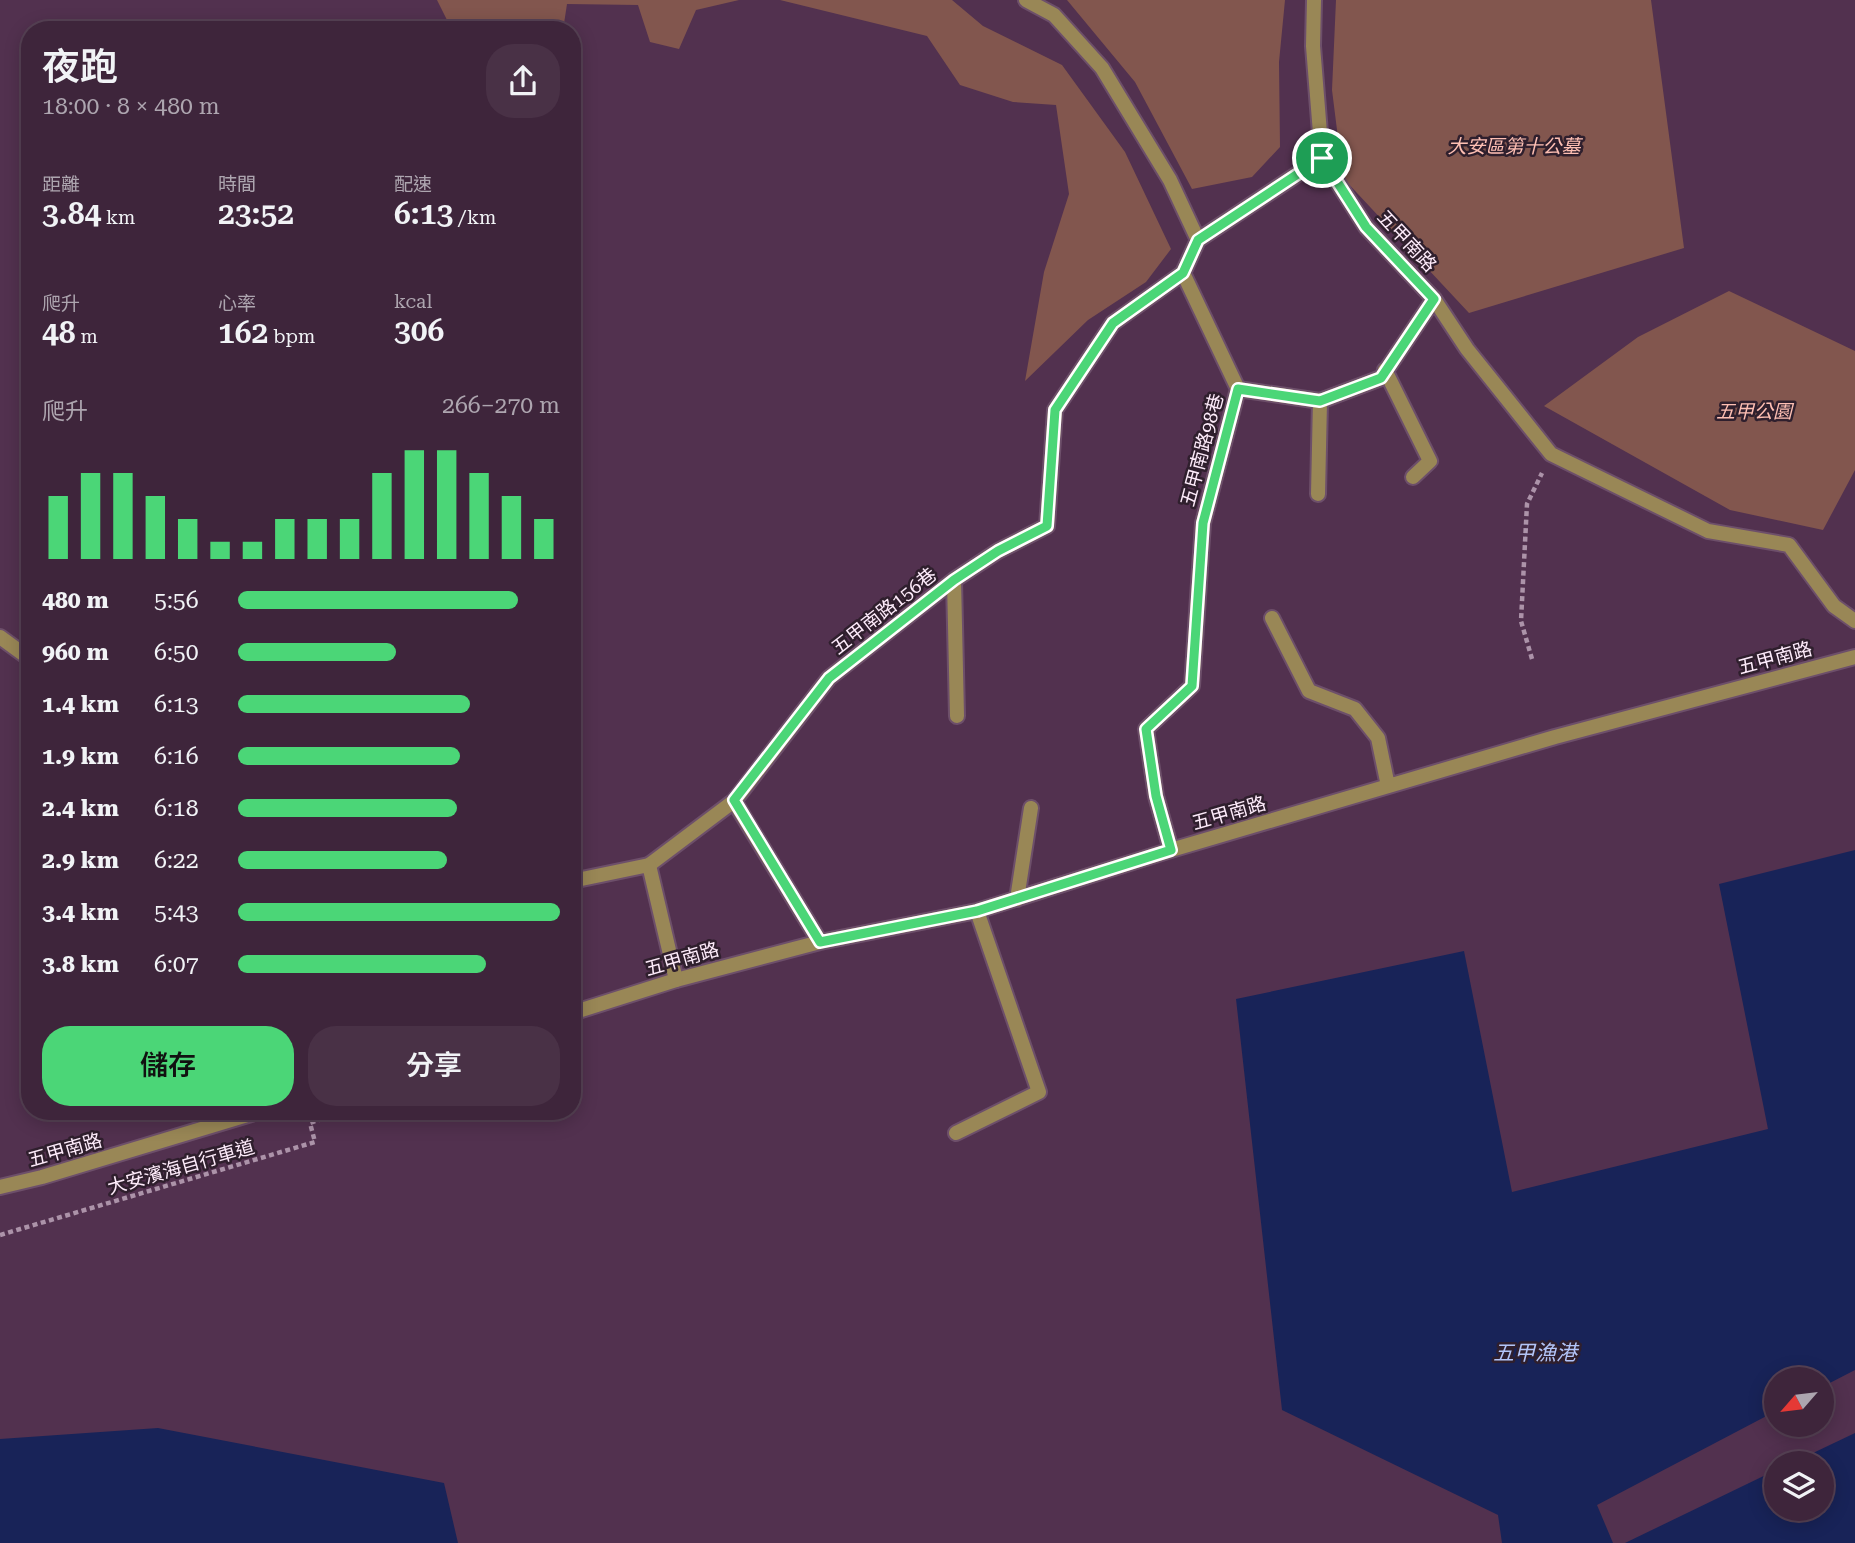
<!DOCTYPE html>
<html lang="zh-TW">
<meta charset="utf-8">
<style>
body{margin:0;font-family:"Roboto Serif","Noto Sans TC",serif;background:#493146;color:#f1f3f6;height:100vh;display:flex;flex-direction:column;font-size:26px;white-space:nowrap}
*{box-sizing:border-box;margin:0}
p{font-size:23px;color:#ada5af}
.icon{flex:none;width:38px;height:38px;fill:none;stroke:currentColor;stroke-width:2;stroke-linecap:round;stroke-linejoin:round}
.map{position:relative;flex:1;overflow:hidden}
.sheet{position:absolute;left:21px;top:21px;width:560px;height:1099px;display:flex;flex-direction:column;background:#3e253b;border-radius:28px;box-shadow:0 4px 18px #0003,0 0 0 2px #574255}
.sheet>*{flex:none}
.needle{width:46px;rotate:242deg}
.buttons{position:absolute;left:1764px;top:1367px;display:grid;gap:14px}
.buttons a{display:grid;place-items:center;width:70px;height:70px;border-radius:50%;background:#3e253b;box-shadow:0 4px 18px #0003,0 0 0 2px #574255;font-size:35px}
.pin{position:absolute;display:grid;place-items:center;width:60px;height:60px;color:#fff;margin:-30px;border:4px solid #fff;border-radius:50%;box-shadow:0 2px 7px #0007}
.round{display:grid;place-items:center;flex:none;width:74px;height:74px;border-radius:28px;background:#493146}
.summary{display:flex;align-items:center;justify-content:space-between;height:119px;padding:0 21px}
h1{font-size:38px;font-weight:600;line-height:52px}
.metrics{display:grid;grid-template-columns:repeat(3,1fr);gap:10px;height:119px;padding:7px 21px}
.metrics div{display:grid;align-content:center}
.metrics b{font-size:30px;font-weight:600}
.metrics small{font-size:19px;font-weight:400}
.metrics p{font-size:19px}
.chart{height:196px;padding:14px 21px}
.chart p{display:flex;justify-content:space-between}
.chart svg{width:100%;height:126px;margin-top:7px;stroke:#4bd677;stroke-width:6}
.primary-button{display:flex;gap:14px;margin-top:auto;padding:14px 21px}
.primary-button a{flex:1;height:80px;border-radius:28px;background:#4bd677;color:#111;font-size:28px;font-weight:600;line-height:80px;text-align:center}
.primary-button a+a{background:#493146;color:#f1f3f6}
ul{padding:0 21px;list-style:none;font-size:23px}
li{display:grid;grid-template-columns:112px 84px 1fr;align-items:center;height:52px}
li i{height:18px;border-radius:9px;background:#4bd677}
.map>svg:first-child{display:block}
</style>
<div class="map">
<svg width="1855" height="1543" viewBox="0 0 1855 1543">
<rect width="100%" height="100%" fill="#52314f"/>
<path fill="#82564e" d="M 437,0 L 739,0 L 696,10 L 679,49 L 650,42 L 638,5 L 567,4 L 563,30 L 452,30 Z
M 780,0 L 952,0 L 983,26 L 1062,65 L 1125,152 L 1171,249 L 1146,282 L 1088,320 L 1025,381 L 1044,272 L 1069,194 L 1056,105 L 1013,102 L 960,85 L 927,36 Z
M 1067,0 L 1285,0 L 1279,62 L 1280,147 L 1252,177 L 1192,189 L 1135,82 Z
M 1336,0 L 1651,0 L 1684,248 L 1469,313 L 1343,178 L 1332,90 Z
M 1729,291 L 1855,351 L 1855,470 L 1823,530 L 1730,510 L 1544,406 L 1638,337 Z"/>
<path fill="#182358" d="M 1855,850 L 1855,1370 L 1822,1387 L 1822,1379 L 1776,1379 L 1776,1411 L 1597,1505 L 1613,1543 L 1502,1543 L 1498,1515 L 1282,1410 L 1236,999 L 1464,951 L 1512,1192 L 1768,1129 L 1719,884 Z
M 158,1428 L 444,1483 L 458,1543 L 0,1543 L 0,1439 Z
M 1855,1433 L 1855,1543 L 1625,1543 L 1776,1470 L 1776,1508 L 1822,1508 L 1822,1463 L 1792,1463 Z"/>
<g fill="none" stroke-linecap="round" stroke-linejoin="round">
<g stroke="#6d4f6a" stroke-width="18">
<path id="lane" d="M 1026,0 L 1054,15 L 1102,68 L 1170,180 L 1198,240
M 1385,370 L 1430,461 L 1413,477
M 1238,389 L 1320,401 L 1381,378 L 1434,299
M 1318,494 L 1320,401
M 954,580 L 957,716
M 1272,618 L 1309,691 L 1355,709 L 1378,738 L 1388,786
M 734,801 L 820,942
M 1171,850 L 1156,796 L 1146,729 L 1192,686 L 1203,523 L 1238,389 L 1183,273
M 649,865 L 734,801 L 829,678 L 954,580 L 998,551 L 1047,526 L 1055,410 L 1113,323 L 1183,273 L 1198,240 L 1322,158
M 1017,899 L 1031,808
M 572,1013 L 676,980 L 820,942 L 977,911 L 1171,850 L 1555,737 L 1855,657
M 956,1133 L 1039,1092 L 977,911
M 0,1187 L 42,1177 L 261,1111"/>
</g>
<g stroke="#6d4f6a" stroke-width="18">
<path id="street" d="M 1314,0 L 1313,46 L 1322,158 L 1366,227 L 1434,299 L 1467,349 L 1551,454 L 1708,531 L 1789,545 L 1834,606 L 1855,621
M 0,637 L 30,659
M 572,881 L 649,865 L 676,980"/>
</g>
<path stroke="#ac93a9" stroke-width="4.5" stroke-dasharray="5 3.5" stroke-linecap="butt" d="M 1532,659 L 1521,621 L 1527,504 L 1542,473
M 0,1235 L 315,1142 L 310,1123 L 345,1111"/>
<use href="#lane" stroke="#998756" stroke-width="14"/>
<use href="#street" stroke="#998756" stroke-width="14"/>
</g>
<g fill="none" stroke-linecap="round" stroke-linejoin="round">
<g stroke="#fff" stroke-width="14">
<path id="route" d="M 1322,158 L 1366,227 L 1434,299 L 1381,378 L 1320,401 L 1238,389 L 1203,523 L 1192,686 L 1146,729 L 1156,796 L 1171,850 L 977,911 L 820,942 L 734,800 L 829,678 L 954,580 L 998,551 L 1047,526 L 1055,410 L 1113,323 L 1183,273 L 1198,240 Z"/>
</g>
<use href="#route" stroke="#4bd677" stroke-width="9"/>
</g>
<g text-anchor="middle" dominant-baseline="central" stroke-width="5" stroke-linejoin="round" paint-order="stroke">
<g font-size="19" font-style="italic" fill="#febfb3" stroke="#2f1f2d">
<text x="1514" y="146">大安區第十公墓</text>
<text x="1754" y="411">五甲公園</text>
</g>
<g font-size="19" fill="#fdebfa" stroke="#2f1f2d">
<text transform="translate(1407 241) rotate(47)">五甲南路</text>
<text transform="translate(1202 450) rotate(-75)">五甲南路98巷</text>
<text transform="translate(884 611) rotate(-38)">五甲南路156巷</text>
<text transform="translate(1775 658) rotate(-15)">五甲南路</text>
<text transform="translate(1229 813) rotate(-16)">五甲南路</text>
<text transform="translate(682 959) rotate(-16)">五甲南路</text>
<text transform="translate(65 1150) rotate(-16)">五甲南路</text>
<text transform="translate(181 1167) rotate(-16)">大安濱海自行車道</text>
</g>
<g font-size="21" font-style="italic" fill="#b2c4f8" stroke="#2f1f2d">
<text x="1535" y="1353">五甲漁港</text>
</g>
</g>
</svg>
<div class="buttons">
<a><svg class="needle" viewBox="-14 -14 28 28"><path d="M0-13l5 13h-10z" fill="#e53935"/><path d="M0 13l5-13h-10z" fill="#ada5af"/></svg></a>
<a><svg class="icon" aria-label="layers" viewBox="0 0 24 24"><path d="M12 4l9 5-9 5-9-5zM3 14l9 5 9-5"/></svg></a>
</div>
<div class="pin" style="left:1322px;top:158px;background:#1e9e55"><svg class="icon" aria-label="arrive" viewBox="0 0 24 24"><path d="M6 21V4h12l-3 4 3 4H6"/></svg></div>
<section class="sheet">
<div class="summary"><div><h1>夜跑</h1><p>18:00 · 8 × 480 m</p></div><a class="round"><svg class="icon" aria-label="share" viewBox="0 0 24 24"><path d="M12 15V3M7 8l5-5 5 5M5 13v7h14v-7"/></svg></a></div>
<div class="metrics">
<div><p>距離</p><b>3.84<small> km</small></b></div>
<div><p>時間</p><b>23:52</b></div>
<div><p>配速</p><b>6:13<small> /km</small></b></div>
</div>
<div class="metrics">
<div><p>爬升</p><b>48<small> m</small></b></div>
<div><p>心率</p><b>162<small> bpm</small></b></div>
<div><p>kcal</p><b>306</b></div>
</div>
<div class="chart"><p><span>爬升</span>266–270 m</p>
<svg viewBox="0 0 160 44" preserveAspectRatio="none"><path d="M5 44V22M15 44V14M25 44V14M35 44V22M45 44V30M55 44V38M65 44V38M75 44V30M85 44V30M95 44V30M105 44V14M115 44V6M125 44V6M135 44V14M145 44V22M155 44V30"/></svg>
</div>
<ul>
<li><b>480 m</b>5:56<i style="width:87%"></i></li>
<li><b>960 m</b>6:50<i style="width:49%"></i></li>
<li><b>1.4 km</b>6:13<i style="width:72%"></i></li>
<li><b>1.9 km</b>6:16<i style="width:69%"></i></li>
<li><b>2.4 km</b>6:18<i style="width:68%"></i></li>
<li><b>2.9 km</b>6:22<i style="width:65%"></i></li>
<li><b>3.4 km</b>5:43<i style="width:100%"></i></li>
<li><b>3.8 km</b>6:07<i style="width:77%"></i></li>
</ul>
<div class="primary-button"><a>儲存</a><a>分享</a></div>
</section>
</div>
